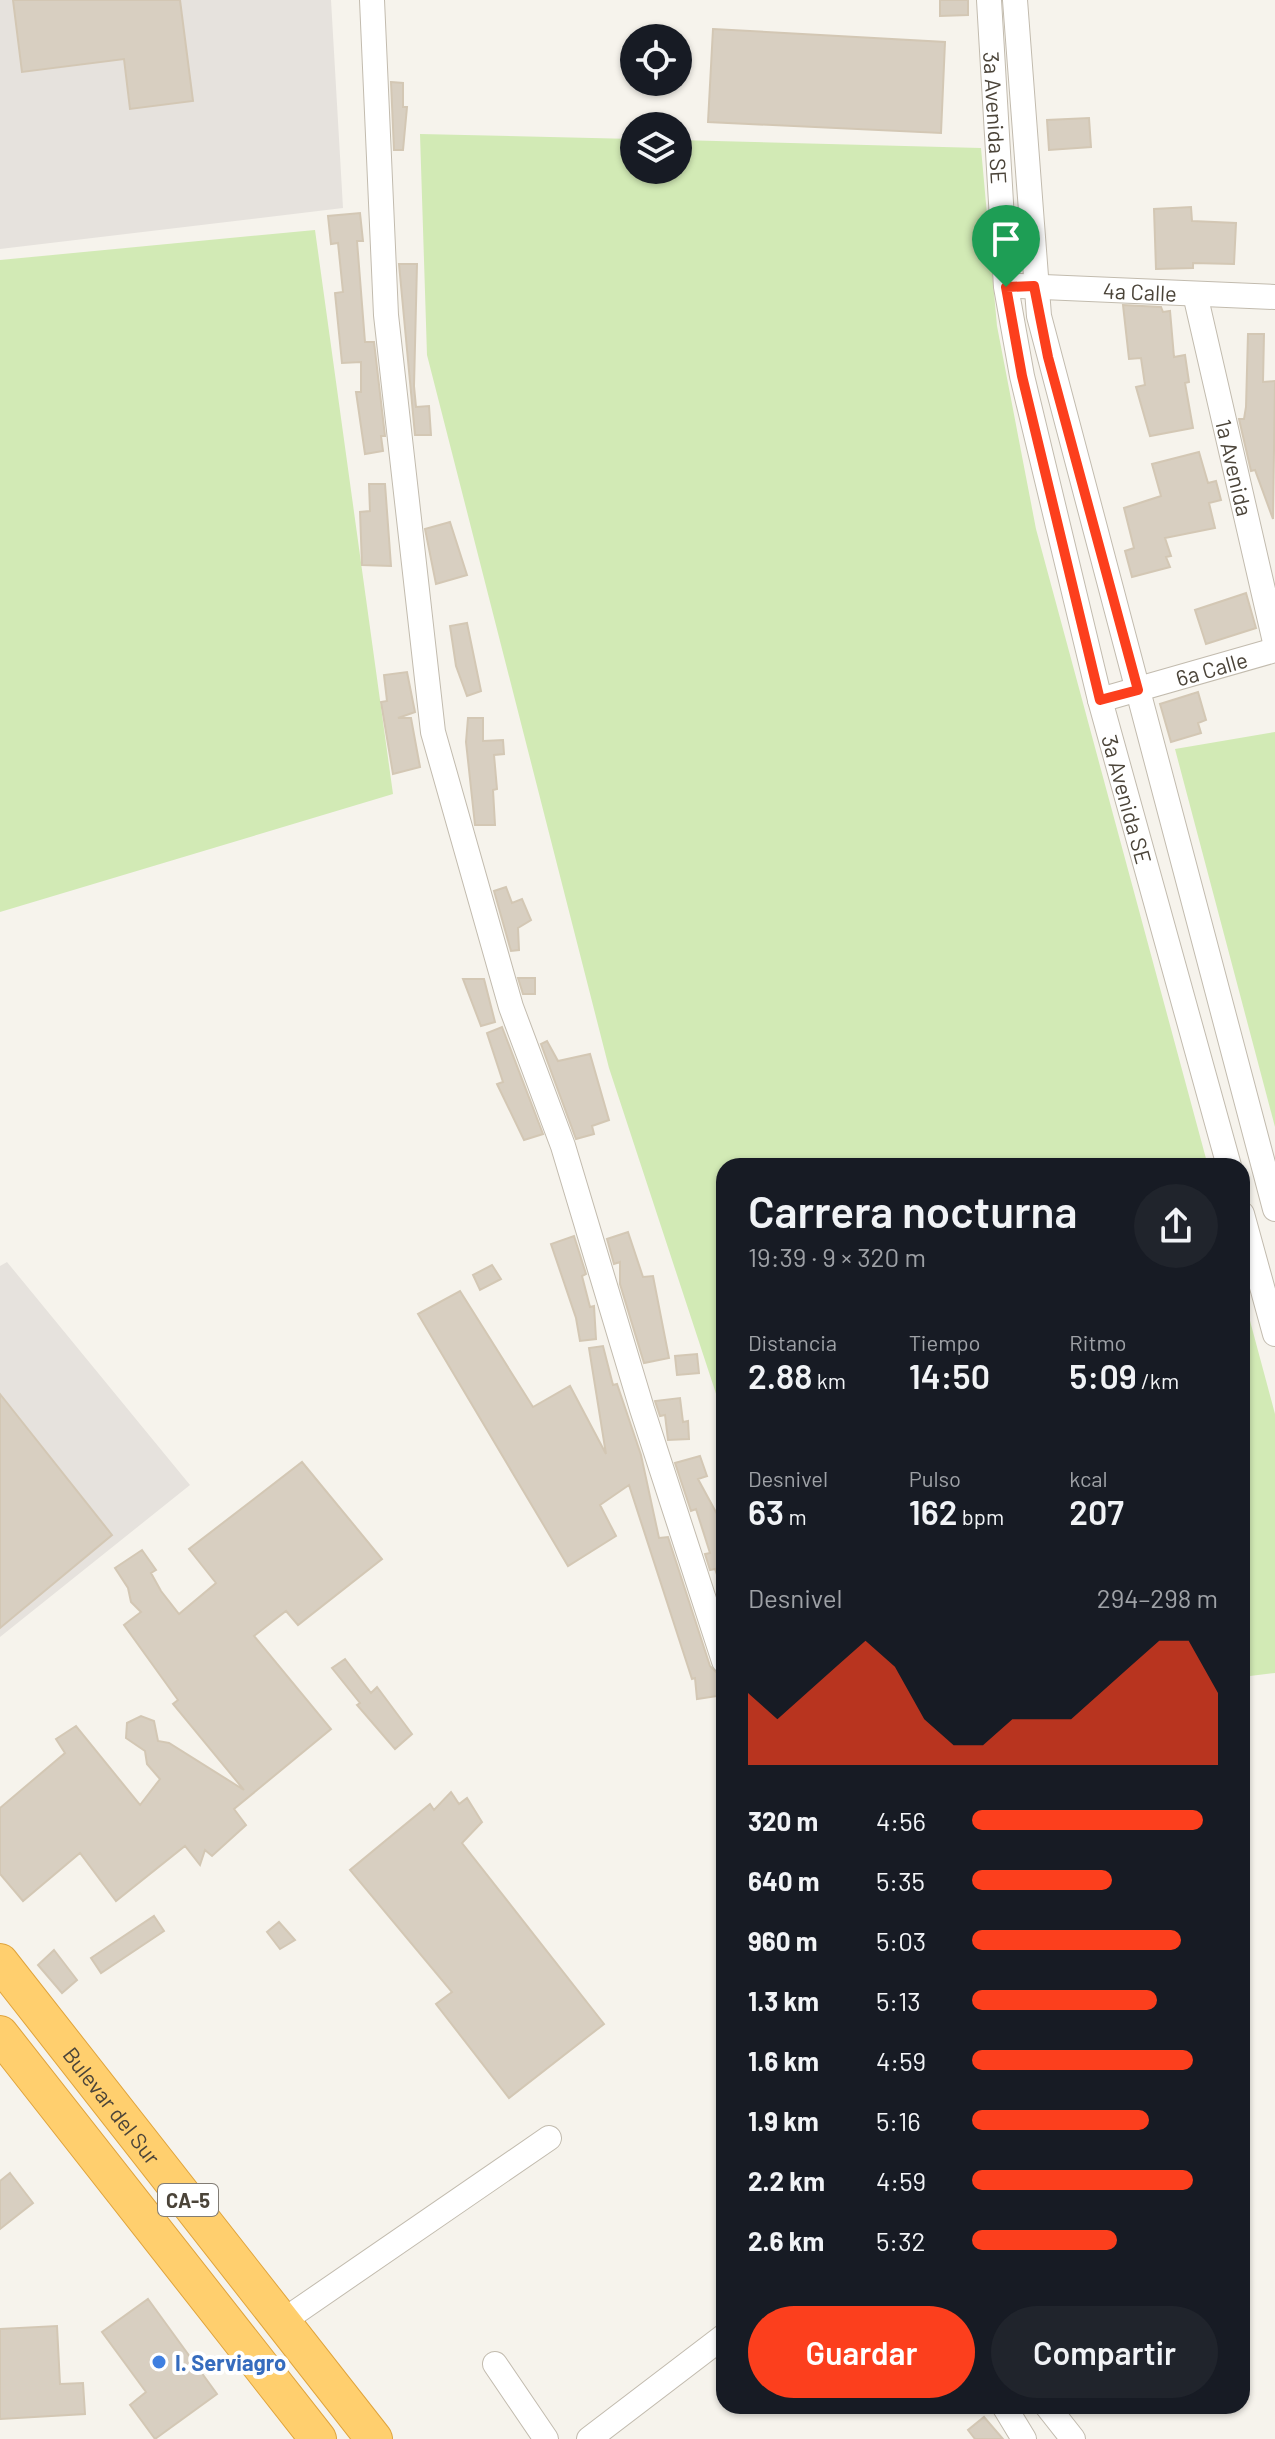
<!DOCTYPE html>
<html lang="es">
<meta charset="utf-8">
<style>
body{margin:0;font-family:Barlow,sans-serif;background:#20242c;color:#f1f3f6;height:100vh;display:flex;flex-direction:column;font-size:30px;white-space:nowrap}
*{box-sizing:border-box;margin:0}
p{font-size:26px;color:#9ea1a6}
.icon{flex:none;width:44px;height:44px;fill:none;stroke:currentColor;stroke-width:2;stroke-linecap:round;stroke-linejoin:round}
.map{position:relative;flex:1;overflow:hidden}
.drawer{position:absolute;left:716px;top:1158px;width:534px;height:1256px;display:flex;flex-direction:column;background:#171b24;border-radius:24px;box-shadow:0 2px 6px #0004}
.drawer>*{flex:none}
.buttons{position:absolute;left:620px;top:24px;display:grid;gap:16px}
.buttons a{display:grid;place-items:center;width:72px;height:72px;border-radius:50%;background:#171b24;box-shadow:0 2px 6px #0004;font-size:40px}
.pin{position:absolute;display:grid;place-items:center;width:68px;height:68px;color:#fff;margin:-82px -34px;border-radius:50% 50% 50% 0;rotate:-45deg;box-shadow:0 0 8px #0007}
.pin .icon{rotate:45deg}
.round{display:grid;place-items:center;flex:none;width:84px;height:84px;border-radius:42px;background:#20242c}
.headline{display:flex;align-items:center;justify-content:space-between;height:136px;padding:0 32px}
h1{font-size:44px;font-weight:600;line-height:60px}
.figures{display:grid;grid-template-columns:repeat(3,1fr);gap:12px;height:136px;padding:8px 32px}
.figures div{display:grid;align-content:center}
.figures b{font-size:34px;font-weight:600}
.figures small{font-size:22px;font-weight:400}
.figures p{font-size:22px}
.chart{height:224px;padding:16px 32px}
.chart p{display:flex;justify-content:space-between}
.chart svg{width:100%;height:144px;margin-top:8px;fill:#fc3f1d;opacity:.7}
.action{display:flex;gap:16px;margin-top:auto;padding:16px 32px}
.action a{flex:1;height:92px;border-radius:48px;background:#fc3f1d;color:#fff;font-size:32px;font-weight:600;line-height:92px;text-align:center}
.action a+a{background:#20242c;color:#f1f3f6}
ul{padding:0 32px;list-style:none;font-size:26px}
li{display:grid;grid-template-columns:128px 96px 1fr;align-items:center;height:60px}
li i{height:20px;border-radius:10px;background:#fc3f1d}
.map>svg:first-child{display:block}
</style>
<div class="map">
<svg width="1275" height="2439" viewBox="0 0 1275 2439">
<rect width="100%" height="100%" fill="#f6f3ec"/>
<path fill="#e6e2dd" d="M 0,0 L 331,0 L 343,208 L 0,249 Z
M 7,1262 L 190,1485 L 0,1637 L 0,1266 Z"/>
<path fill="#d2eab5" d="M 420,134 L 634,139 L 634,170 L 678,170 L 678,140 L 981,148 L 997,326 L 1036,529 L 1208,1166 L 724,1166 L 724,1418 L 609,1068 L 427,355 Z
M 315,230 L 393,794 L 0,912 L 0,260 Z
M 1275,732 L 1275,1127 L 1175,749 Z
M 1242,1291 L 1275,1414 L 1275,1673 L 1242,1677 Z"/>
<path fill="#d8cfc1" stroke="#d3c7b4" stroke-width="2" d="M 13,0 L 180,0 L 193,101 L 130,109 L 124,59 L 22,72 Z
M 940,0 L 968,0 L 968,15 L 940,16 Z
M 713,29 L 945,42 L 941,133 L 708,122 Z
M 391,82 L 403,83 L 403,107 L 407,107 L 403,150 L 394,150 Z
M 1089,118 L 1091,147 L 1049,150 L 1047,120 Z
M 1191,207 L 1192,221 L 1236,223 L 1234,264 L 1193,263 L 1193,268 L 1156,269 L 1154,209 Z
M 360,213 L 363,241 L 357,241 L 365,342 L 374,342 L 385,436 L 381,436 L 383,451 L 365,454 L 356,392 L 361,392 L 361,362 L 342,363 L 335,293 L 343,292 L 338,243 L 331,244 L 328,216 Z
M 399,264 L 417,264 L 414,386 L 416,407 L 429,406 L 431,435 L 415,435 Z
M 1123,305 L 1161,307 L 1163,312 L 1170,311 L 1174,357 L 1185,355 L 1189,382 L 1185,383 L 1193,428 L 1150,436 L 1136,387 L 1145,385 L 1141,358 L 1129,359 Z
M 1248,334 L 1264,334 L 1263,382 L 1275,381 L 1273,519 L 1255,470 L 1251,471 L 1239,419 L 1244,419 L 1246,407 Z
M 1199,452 L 1208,483 L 1216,481 L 1221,500 L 1209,503 L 1215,528 L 1165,538 L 1171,556 L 1166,557 L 1170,567 L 1132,577 L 1125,551 L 1134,548 L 1124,508 L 1161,496 L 1152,464 Z
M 369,484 L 385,484 L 391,566 L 362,565 L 360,512 L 370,511 Z
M 450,522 L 467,575 L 436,584 L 425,529 Z
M 1246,593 L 1256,628 L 1206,644 L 1195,610 Z
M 467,623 L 481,691 L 467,696 L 456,666 L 450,626 Z
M 407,672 L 415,712 L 398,718 L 411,718 L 420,767 L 393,774 L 381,702 L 387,701 L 384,675 Z
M 1198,692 L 1206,720 L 1198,723 L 1201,733 L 1171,742 L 1160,704 Z
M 468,718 L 483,718 L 483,741 L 503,740 L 504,754 L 494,755 L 497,789 L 493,790 L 495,825 L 475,825 L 466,742 Z
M 506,887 L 512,903 L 522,899 L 531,920 L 518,928 L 519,950 L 511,951 L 494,891 Z
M 518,978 L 535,978 L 535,994 L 523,994 Z
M 463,979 L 484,979 L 495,1022 L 481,1026 Z
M 502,1027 L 543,1134 L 524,1140 L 497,1084 L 503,1082 L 487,1033 Z
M 547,1041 L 558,1061 L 590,1054 L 609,1120 L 592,1126 L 594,1134 L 576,1139 L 541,1044 Z
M 628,1232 L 643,1277 L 653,1276 L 669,1358 L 644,1363 L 620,1284 L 620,1262 L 614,1264 L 607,1239 Z
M 574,1236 L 586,1274 L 582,1276 L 590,1307 L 594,1306 L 596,1339 L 580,1341 L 576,1318 L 551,1244 Z
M 492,1265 L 501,1279 L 480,1290 L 473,1275 Z
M 460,1291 L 533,1407 L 570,1386 L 606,1454 L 589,1348 L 603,1346 L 613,1385 L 617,1384 L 641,1455 L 659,1538 L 668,1537 L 710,1666 L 722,1678 L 724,1695 L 697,1699 L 695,1678 L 692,1679 L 629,1485 L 600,1505 L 616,1536 L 568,1566 L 418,1314 Z
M 697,1354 L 699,1373 L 677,1375 L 675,1356 Z
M 0,1394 L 112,1535 L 0,1628 Z
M 680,1398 L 683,1422 L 688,1421 L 689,1439 L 668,1440 L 665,1415 L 660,1416 L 655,1401 Z
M 700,1456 L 707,1476 L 698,1479 L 724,1527 L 724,1586 L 721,1586 L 715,1569 L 710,1570 L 705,1554 L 710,1553 L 696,1509 L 691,1511 L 675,1463 Z
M 302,1462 L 382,1559 L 298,1625 L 286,1611 L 254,1636 L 331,1729 L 234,1809 L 246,1825 L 212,1856 L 205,1850 L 200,1865 L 185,1846 L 116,1901 L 80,1853 L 23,1901 L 0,1874 L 0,1808 L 65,1753 L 56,1739 L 76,1726 L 140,1805 L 160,1779 L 147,1764 L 145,1751 L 126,1738 L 127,1723 L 141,1716 L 154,1721 L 158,1741 L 169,1743 L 244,1790 L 173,1704 L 178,1700 L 124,1625 L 141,1612 L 131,1602 L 128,1588 L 115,1568 L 142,1550 L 156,1570 L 151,1573 L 161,1591 L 179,1614 L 216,1583 L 189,1549 Z
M 345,1659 L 371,1693 L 377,1687 L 412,1734 L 395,1749 L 357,1705 L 360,1703 L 332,1668 Z
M 451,1792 L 459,1804 L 467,1798 L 482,1822 L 462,1843 L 604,2024 L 509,2098 L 436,2004 L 452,1992 L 350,1870 L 430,1804 L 434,1810 Z
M 154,1916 L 164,1931 L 101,1973 L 91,1958 Z
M 279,1922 L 295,1940 L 280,1949 L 267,1932 Z
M 54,1950 L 77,1980 L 62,1993 L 38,1965 Z
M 10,2173 L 33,2203 L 0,2229 L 0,2181 Z
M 148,2299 L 217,2394 L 155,2439 L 130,2405 L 146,2392 L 102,2332 Z
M 57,2326 L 60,2384 L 83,2383 L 85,2414 L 0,2419 L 0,2329 Z
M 984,2417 L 1003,2439 L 975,2439 L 968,2430 Z"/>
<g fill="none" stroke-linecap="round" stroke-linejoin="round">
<g stroke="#c2bbae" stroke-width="26">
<g id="minor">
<path d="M 372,0 L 386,315 L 433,732 L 511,1007 L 563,1146 L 642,1409 L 724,1661"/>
<path id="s1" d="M 989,0 L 1006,287 L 1022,376 L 1100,700 L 1229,1166"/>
<path d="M 1015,0 L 1039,316 L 1275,1209"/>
<path id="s2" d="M 1020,286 L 1275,297"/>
<path id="s3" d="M 1195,294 L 1275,642"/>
<path id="s4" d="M 1100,700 L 1275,650"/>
<path d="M 1242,1214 L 1275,1334"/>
<path d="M 283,2321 L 549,2138"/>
<path d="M 495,2364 L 546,2439"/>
<path d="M 1004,2406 L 1024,2439"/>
<path d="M 1047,2406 L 1073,2439"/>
<path d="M 589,2439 L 724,2336"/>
</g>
</g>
<g stroke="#e0a43c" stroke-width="38">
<g id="highway">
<path id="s5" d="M 0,1962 L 374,2439"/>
<path d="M 0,2034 L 318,2439"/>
</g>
</g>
<use href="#minor" stroke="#fff" stroke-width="24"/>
<use href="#highway" stroke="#ffcf6e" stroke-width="36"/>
</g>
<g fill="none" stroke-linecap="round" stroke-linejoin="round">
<g stroke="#fff" stroke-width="16">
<path id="route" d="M 1034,286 L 1048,357 L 1138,690 L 1100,700 L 1022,376 L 1006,287 Z"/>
</g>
<use href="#route" stroke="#fc3f1d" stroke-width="10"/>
</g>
<circle fill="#3f7fe0" stroke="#fff" stroke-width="3" cx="159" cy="2362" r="8"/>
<g text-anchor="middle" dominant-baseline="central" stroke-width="8" stroke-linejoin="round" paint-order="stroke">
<rect fill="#fff" stroke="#817c74" stroke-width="2" x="158" y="2184" width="60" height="32" rx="6"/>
<g font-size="20" font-weight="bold" fill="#4b4439">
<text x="188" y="2200">CA-5</text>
</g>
<g font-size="22" fill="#4b4439" stroke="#fff">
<text stroke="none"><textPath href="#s1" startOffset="118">3a Avenida SE</textPath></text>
<text stroke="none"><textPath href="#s2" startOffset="120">4a Calle</textPath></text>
<text stroke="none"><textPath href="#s3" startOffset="178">1a Avenida</textPath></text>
<text stroke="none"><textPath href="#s4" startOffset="116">6a Calle</textPath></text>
<text stroke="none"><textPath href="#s1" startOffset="814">3a Avenida SE</textPath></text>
<text stroke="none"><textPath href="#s5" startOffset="182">Bulevar del Sur</textPath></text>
</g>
<g font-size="22" font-weight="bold" fill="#366cbe" stroke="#fff" text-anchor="start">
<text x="175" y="2362">I. Serviagro</text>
</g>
</g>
</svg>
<div class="buttons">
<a><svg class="icon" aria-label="locate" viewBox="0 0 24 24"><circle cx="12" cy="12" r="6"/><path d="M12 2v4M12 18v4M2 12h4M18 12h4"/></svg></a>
<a><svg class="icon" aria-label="layers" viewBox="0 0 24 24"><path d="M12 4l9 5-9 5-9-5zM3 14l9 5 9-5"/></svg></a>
</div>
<div class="pin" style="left:1006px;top:287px;background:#1e9e55"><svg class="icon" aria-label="arrive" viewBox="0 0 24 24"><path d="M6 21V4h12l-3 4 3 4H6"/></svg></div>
<section class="drawer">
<div class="headline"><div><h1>Carrera nocturna</h1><p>19:39 · 9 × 320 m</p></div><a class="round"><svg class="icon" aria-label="share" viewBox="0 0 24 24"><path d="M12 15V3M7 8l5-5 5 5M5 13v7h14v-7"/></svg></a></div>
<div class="figures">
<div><p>Distancia</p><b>2.88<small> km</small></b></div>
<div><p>Tiempo</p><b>14:50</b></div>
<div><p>Ritmo</p><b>5:09<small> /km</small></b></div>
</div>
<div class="figures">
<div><p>Desnivel</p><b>63<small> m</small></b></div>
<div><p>Pulso</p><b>162<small> bpm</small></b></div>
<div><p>kcal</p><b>207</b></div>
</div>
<div class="chart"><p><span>Desnivel</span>294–298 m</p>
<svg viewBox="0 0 160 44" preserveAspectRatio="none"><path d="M0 44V22L10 30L20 22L30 14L40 6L50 14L60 30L70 38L80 38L90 30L100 30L110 30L120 22L130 14L140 6L150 6L160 22V44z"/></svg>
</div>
<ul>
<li><b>320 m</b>4:56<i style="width:94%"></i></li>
<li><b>640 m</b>5:35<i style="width:57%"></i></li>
<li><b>960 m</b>5:03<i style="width:85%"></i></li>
<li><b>1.3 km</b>5:13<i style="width:75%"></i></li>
<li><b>1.6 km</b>4:59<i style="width:90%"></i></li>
<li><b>1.9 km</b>5:16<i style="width:72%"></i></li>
<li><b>2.2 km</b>4:59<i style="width:90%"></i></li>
<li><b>2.6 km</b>5:32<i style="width:59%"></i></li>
</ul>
<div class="action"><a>Guardar</a><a>Compartir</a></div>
</section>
</div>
